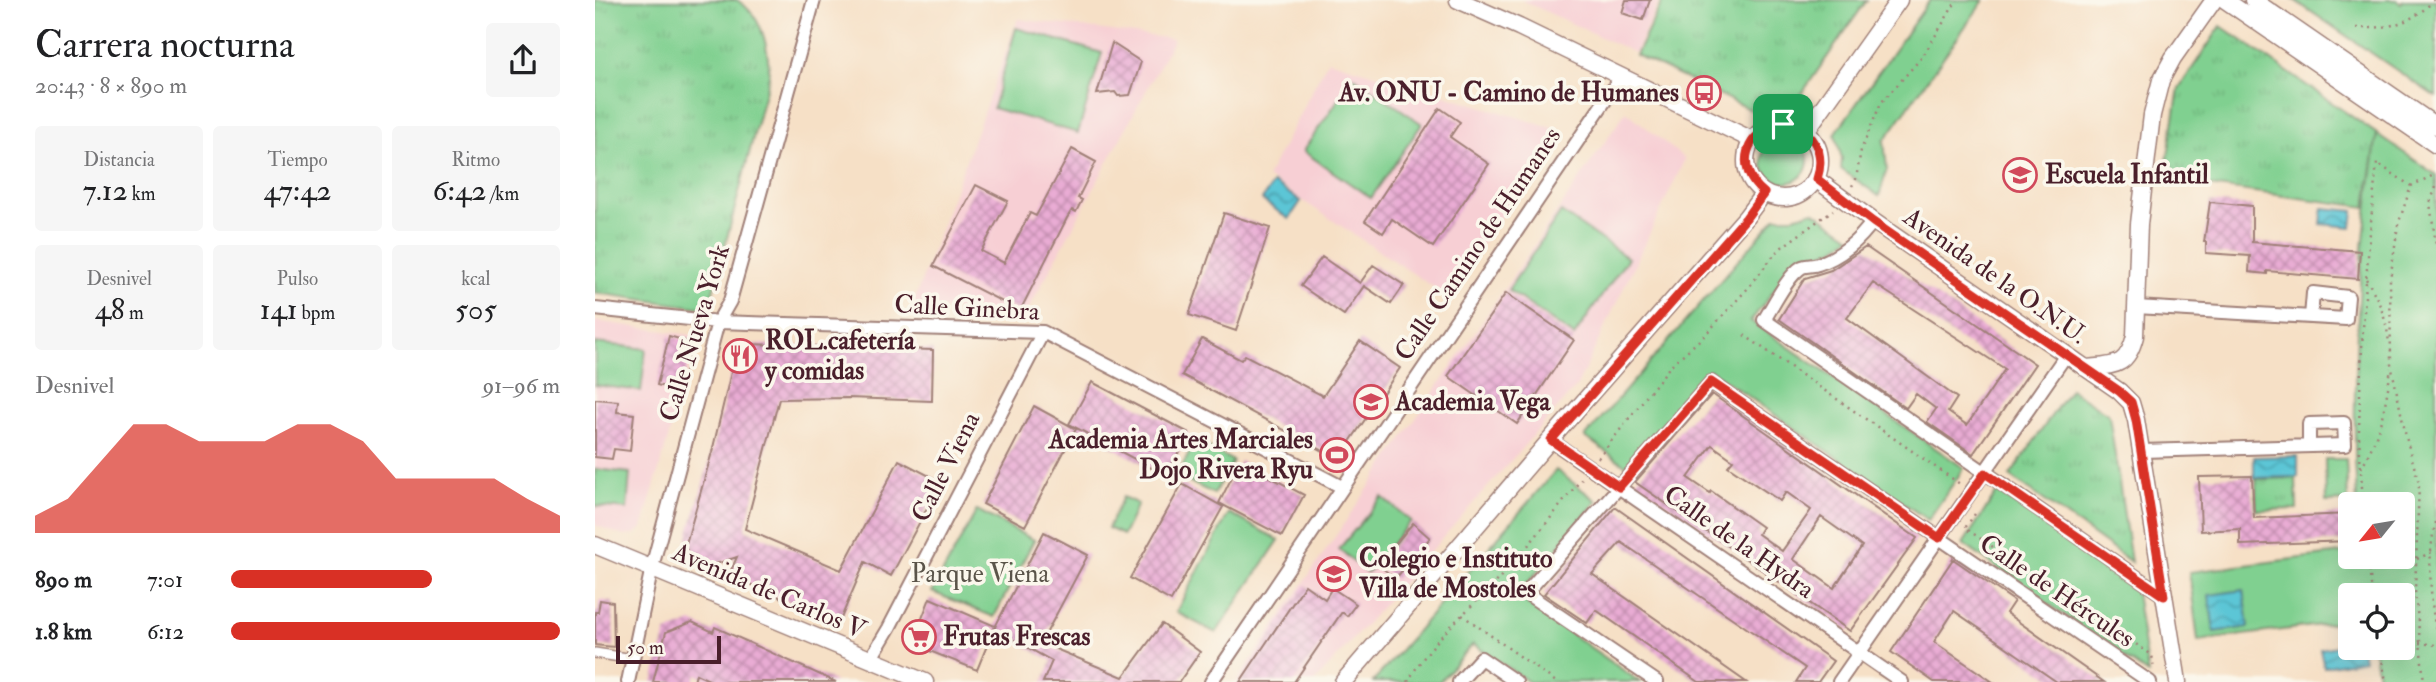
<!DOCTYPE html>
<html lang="es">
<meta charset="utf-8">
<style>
body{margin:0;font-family:"IM FELL Double Pica",serif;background:#f6f6f6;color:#202124;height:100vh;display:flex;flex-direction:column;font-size:26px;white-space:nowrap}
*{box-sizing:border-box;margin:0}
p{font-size:23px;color:#757577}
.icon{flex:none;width:38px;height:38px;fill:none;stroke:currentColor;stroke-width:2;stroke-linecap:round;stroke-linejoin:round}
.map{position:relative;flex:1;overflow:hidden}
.sheet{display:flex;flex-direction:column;background:#fff;width:595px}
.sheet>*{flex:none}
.needle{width:46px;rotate:240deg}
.tools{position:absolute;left:1743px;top:492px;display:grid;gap:14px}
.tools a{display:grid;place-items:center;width:77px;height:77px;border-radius:7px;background:#fff;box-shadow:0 7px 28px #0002;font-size:35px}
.scale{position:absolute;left:21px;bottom:18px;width:105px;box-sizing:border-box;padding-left:7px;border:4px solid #4a1f2b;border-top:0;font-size:19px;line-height:24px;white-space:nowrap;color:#4a1f2b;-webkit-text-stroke:5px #fbf7ec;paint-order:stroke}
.pin{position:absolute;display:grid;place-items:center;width:60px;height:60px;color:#fff;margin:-30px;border-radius:14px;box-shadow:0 4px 10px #0006}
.round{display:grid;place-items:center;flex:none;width:74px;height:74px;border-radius:7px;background:#f6f6f6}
.summary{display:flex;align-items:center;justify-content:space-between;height:119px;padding:0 35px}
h1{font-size:38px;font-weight:600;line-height:52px}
.stats{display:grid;grid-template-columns:repeat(3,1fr);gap:10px;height:119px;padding:7px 35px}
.stats div{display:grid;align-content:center;border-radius:7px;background:#f6f6f6;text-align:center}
.stats b{font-size:30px;font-weight:600}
.stats small{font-size:19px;font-weight:400}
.stats p{font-size:19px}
.chart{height:196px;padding:14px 35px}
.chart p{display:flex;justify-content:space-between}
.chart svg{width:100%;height:126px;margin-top:7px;fill:#d93025;opacity:.7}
ul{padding:0 35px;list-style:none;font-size:23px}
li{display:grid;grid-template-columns:112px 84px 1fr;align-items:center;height:52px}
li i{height:18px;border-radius:9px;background:#d93025}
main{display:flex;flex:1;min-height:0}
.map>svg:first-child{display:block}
</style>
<main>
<section class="sheet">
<div class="summary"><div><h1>Carrera nocturna</h1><p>20:43 · 8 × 890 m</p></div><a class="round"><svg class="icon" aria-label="share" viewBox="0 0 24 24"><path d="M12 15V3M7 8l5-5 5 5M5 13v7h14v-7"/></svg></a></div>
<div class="stats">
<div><p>Distancia</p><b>7.12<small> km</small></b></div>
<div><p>Tiempo</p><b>47:42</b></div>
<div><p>Ritmo</p><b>6:42<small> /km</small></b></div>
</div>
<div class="stats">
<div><p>Desnivel</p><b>48<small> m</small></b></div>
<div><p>Pulso</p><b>141<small> bpm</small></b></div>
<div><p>kcal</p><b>505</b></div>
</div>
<div class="chart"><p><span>Desnivel</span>91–96 m</p>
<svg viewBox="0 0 160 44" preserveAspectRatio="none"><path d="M0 44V38L10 32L20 19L30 6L40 6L50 12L60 12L70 12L80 6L90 6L100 12L110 25L120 25L130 25L140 25L150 32L160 38V44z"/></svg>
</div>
<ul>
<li><b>890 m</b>7:01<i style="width:61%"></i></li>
<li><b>1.8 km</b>6:12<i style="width:100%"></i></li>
</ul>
</section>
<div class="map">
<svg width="1841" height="682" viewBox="0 0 1841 682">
<defs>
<pattern id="grass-tufts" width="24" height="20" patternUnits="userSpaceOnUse" patternTransform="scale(1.75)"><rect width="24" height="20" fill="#80d090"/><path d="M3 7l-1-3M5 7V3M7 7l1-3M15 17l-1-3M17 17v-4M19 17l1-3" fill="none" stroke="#70b27c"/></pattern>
<pattern id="water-waves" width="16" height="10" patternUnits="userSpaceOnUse" patternTransform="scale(1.75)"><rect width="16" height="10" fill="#5bc6d6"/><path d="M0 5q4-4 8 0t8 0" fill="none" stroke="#4da0ae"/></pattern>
<pattern id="building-cross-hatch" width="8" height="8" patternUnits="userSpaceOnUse" patternTransform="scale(1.75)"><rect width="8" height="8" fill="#e9acd4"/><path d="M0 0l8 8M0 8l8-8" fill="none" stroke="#bf8bac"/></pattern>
</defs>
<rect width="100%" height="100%" fill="#fbf7ec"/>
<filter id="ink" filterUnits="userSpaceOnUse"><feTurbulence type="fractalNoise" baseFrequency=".0143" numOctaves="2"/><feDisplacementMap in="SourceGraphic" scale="14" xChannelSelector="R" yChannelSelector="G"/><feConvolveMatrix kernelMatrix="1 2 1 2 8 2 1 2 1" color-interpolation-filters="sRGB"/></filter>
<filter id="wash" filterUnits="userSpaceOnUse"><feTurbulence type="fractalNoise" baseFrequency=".00686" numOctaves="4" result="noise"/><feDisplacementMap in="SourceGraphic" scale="28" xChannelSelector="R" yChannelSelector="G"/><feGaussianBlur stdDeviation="1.57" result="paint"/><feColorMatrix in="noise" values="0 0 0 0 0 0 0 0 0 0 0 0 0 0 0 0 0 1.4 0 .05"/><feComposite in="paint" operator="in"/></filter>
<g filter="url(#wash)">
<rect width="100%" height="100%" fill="#f6e0c6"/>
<path fill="#f7cfd4" d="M 926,0 L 1065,0 L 1040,53 Z
M 423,19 L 579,39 L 431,314 L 317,307 Z
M 733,60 L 965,130 L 852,296 L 672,177 Z
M 1031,111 L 1090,159 L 982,386 L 720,682 L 641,682 Z
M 0,321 L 103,336 L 47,528 L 40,534 L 29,536 L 0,525 Z"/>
<path fill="url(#grass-tufts)" stroke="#65785e" stroke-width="2" d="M 0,0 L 142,0 C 168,16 174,49 174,77 L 115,303 L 108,308 L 0,293 Z
M 1068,0 L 1272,0 L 1200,103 L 1175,105 L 1158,111 L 1041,55 Z
M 1626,26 L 1782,134 L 1771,207 L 1569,180 L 1584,88 Z
M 1475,389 L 1514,415 L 1536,562 L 1415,476 Z
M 1701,478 L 1702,509 L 1661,510 L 1661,479 Z"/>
<path fill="#80d090" stroke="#65785e" stroke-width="2" d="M 1335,0 L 1389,0 L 1289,141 L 1292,169 L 1284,196 L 1246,169 L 1247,159 L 1240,134 Z
M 1699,0 L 1802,0 L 1806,3 L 1808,0 L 1841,0 L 1841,97 Z
M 421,28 L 507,53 L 483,133 L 398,108 Z
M 759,77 L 827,124 L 776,198 L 708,151 Z
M 1782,134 L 1841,175 L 1841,682 L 1784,682 L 1778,648 L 1808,648 L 1808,595 L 1755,595 L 1755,621 L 1603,641 L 1594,572 L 1755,552 L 1755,556 L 1808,556 L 1808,504 L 1762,504 C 1755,381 1764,256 1782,134 Z
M1167 160a23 23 0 1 1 46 0a23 23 0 1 1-46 0Z
M 1218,211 L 1256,237 L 1237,250 L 1200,262 L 1156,321 L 1369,468 L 1333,520 L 1115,370 L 1033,467 L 990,437 L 1181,217 L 1199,217 Z
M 966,212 L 1033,258 L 979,336 L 913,290 Z
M 0,343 L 51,349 L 46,391 L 0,385 Z
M 601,440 L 638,461 L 619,494 L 582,476 Z
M 1730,459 L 1751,459 L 1753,501 L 1731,502 Z
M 0,469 L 35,473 L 32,509 L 0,506 Z
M 961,470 L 1002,501 L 922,596 L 1045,682 L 934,682 L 878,644 L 844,682 L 778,682 Z
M 1402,492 L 1540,585 L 1553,674 L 1368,544 Z
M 528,497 L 543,504 L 528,535 L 513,528 Z
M 787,497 L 816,521 L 772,573 L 744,549 Z
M 382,510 L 439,540 L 399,617 L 337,592 Z
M 634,513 L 684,540 L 621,633 L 581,612 Z"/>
<path fill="url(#water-waves)" stroke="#527280" stroke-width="2" d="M 678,183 L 706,201 L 694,219 L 667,200 Z
M 1728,208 L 1759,211 L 1757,227 L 1726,224 Z
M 1703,456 L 1703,477 L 1659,478 L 1659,457 Z
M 1649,590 L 1654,627 L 1619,632 L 1614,595 Z
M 1755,644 L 1755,648 L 1767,648 L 1769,660 L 1729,667 L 1725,649 Z"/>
<g id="blocks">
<path fill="url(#building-cross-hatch)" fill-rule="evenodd" d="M 1031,0 L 1055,0 L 1048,20 L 1027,13 Z
M 517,43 L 546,62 L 535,95 L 523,96 L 520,92 L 502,94 Z
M 845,108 L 865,122 L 855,137 L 894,164 L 838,247 L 797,219 L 788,233 L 770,221 Z
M 477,149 L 501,162 L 483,198 L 487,200 L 481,212 L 477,210 L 472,218 L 425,311 L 338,266 L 381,185 L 413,201 L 386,251 L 409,263 L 435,213 L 441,216 Z
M 1615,202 L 1657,206 L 1657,242 L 1765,251 L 1763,279 L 1672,271 L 1672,274 L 1654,272 L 1655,256 L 1611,253 L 1611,242 L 1609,242 Z
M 629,213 L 675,228 L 641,331 L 594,315 Z
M 1271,247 L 1440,364 L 1378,454 L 1332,422 L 1341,409 L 1321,394 L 1311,408 L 1184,319 L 1210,278 L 1236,270 ZM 1278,283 L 1410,369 L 1372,425 L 1353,412 L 1362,398 L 1252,318 Z
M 727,257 L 765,283 L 778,265 L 809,285 L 796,304 L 769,286 L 749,315 L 706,286 Z
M 911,293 L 979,340 L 922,424 L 853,376 Z
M 74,336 L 98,343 L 85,391 L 62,385 Z
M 607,339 L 646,360 L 650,355 L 728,396 L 765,341 L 805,368 L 752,446 L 746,451 L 732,453 L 587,375 Z
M 151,344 L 338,350 L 337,401 L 253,398 L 184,399 L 150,529 L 246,570 L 304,460 L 346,482 L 296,576 L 270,562 L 244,623 L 134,575 L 142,557 L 118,565 L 110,564 L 100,561 L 92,551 L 90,547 L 96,526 L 117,452 L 141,351 Z
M 497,382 L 594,433 L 571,476 L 474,424 Z
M 1117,394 L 1322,538 L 1255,631 L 1040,482 ZM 1117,445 L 1138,460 L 1133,466 L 1185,501 L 1191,492 L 1216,510 L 1187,551 L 1163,534 L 1167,527 L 1116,491 L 1115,493 L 1093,478 ZM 1226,517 L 1267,546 L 1239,588 L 1198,559 Z
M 0,399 L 23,401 L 22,412 L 39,414 L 35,451 L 19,449 L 17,459 L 0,457 Z
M 439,406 L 481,429 L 430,526 L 388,504 Z
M 645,461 L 709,495 L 687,536 L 624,503 Z
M 1657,476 L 1659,518 L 1755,514 L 1755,541 L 1645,545 L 1645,529 L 1606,531 L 1604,477 Z
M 587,484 L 628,507 L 576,601 L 535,578 Z
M 1020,507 L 1238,661 L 1223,682 L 1201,682 L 1210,668 L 1026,542 L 997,574 L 1151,682 L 1104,682 L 1001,610 L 992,623 L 949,594 Z
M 818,523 L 835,538 L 800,579 L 783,564 Z
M 449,532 L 493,555 L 446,643 L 528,677 L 567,624 L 605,652 L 584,682 L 448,682 L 457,661 L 399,629 Z
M 1358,559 L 1419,601 L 1411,613 L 1509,682 L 1462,682 L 1359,611 L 1339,642 L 1398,682 L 1339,682 L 1296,652 Z
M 710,585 L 730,599 L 737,588 L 761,604 L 752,616 L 747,612 L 699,682 L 645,682 Z
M 335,598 L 400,626 L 382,670 L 317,644 Z
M 5,600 L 18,602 L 19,647 L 0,645 L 0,612 L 3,612 Z
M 97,622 L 118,632 L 120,627 L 241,682 L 118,682 L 101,674 L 99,682 L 58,682 L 71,632 Z"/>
</g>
</g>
<g filter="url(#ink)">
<use href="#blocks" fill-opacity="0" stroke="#a08078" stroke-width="2"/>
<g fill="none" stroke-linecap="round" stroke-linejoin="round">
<g stroke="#a08078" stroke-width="12">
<path id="pedestrian" d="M 0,653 L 38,659"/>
</g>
<g stroke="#a08078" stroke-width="16">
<path id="minor" d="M 1278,221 C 1265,240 1245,257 1223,264 C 1218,266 1212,265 1207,267 C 1193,275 1178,306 1169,320 L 1569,596
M 1541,307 L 1751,319 L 1753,297 L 1718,293 L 1716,317
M 0,309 L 123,322 L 448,332 L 747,487
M 955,440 L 1307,682
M 1547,451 L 1750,445 L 1749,423 L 1714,424 L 1714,446
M 275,660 L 294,628 L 448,332
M 33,682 L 57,567 L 123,322 L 135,301 L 219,0
M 616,682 L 1026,77
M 864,682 L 886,658 L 921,682
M 1062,682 L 931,593 L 1116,382 L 1555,682
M 1244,682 L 1471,355"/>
</g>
<g stroke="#a08078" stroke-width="19">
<path id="tertiary" d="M 863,0 L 924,27 L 1157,140
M 1630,0 L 1841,145
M 1658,0 L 1841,126
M1151 161a37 37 0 1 1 74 0a37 37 0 1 1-74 0Z
M 1211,131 L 1304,0
M 1221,179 L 1278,221 L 1524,391 L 1536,403 L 1541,420 L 1583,682
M 1490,368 C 1519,365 1532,368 1540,336 L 1544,224 L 1557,115 L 1566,80 L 1578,58 L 1619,0
M 0,545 L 330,682
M 748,682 L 955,440 L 1151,217 L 1169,193"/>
</g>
<path stroke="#a08078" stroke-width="2.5" stroke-dasharray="2 5" stroke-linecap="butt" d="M 1761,28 C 1792,29 1817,24 1839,0
M 1257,186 L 1261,179 L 1266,150 L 1286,103 L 1328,56 L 1362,0
M 1816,186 L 1841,174
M 1841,187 L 1835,203 L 1841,245
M 1771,279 C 1784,299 1792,320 1794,344
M 1149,335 L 1365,484
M 1764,431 C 1766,341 1772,252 1782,163 L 1816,186 L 1803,225 L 1795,280 L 1796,364 L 1811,437 L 1824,484 L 1820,591 L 1829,682
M 1764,437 L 1768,504
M 1003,458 L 1076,365 L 1109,336 L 1154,287 L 1183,250 L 1238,210
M 1766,468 C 1785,436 1791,404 1796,368
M 1380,514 L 1370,528 L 1557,655 L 1559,668
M 1841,522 C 1832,552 1835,599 1841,630
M 1773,556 L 1777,595
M 1822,559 L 1837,552 L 1841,552
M 1808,604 L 1821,602
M 867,615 L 961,682
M 1824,643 L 1841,645
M 1785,648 L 1791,682
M 813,682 C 836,639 877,608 909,573 C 937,543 962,509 988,477"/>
<use href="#pedestrian" stroke="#fff" stroke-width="9"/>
<use href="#minor" stroke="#fff" stroke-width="12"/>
<use href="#tertiary" stroke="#fff" stroke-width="16"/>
</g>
</g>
<g fill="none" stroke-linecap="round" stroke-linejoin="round" filter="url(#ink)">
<g stroke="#fff" stroke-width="14">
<path id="route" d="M 1188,124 C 1218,128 1231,151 1222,179 L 1278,222 L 1524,391 L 1536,402 L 1541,420 L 1569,596 L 1390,473 L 1344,538 L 1116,382 L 1024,487 L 956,440 L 1151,218 L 1169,193 C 1138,168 1150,130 1188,124 Z"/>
</g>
<use href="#route" stroke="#d93025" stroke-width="9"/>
</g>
<defs>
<g id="bus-ring" transform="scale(1.75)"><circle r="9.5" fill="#fbf7ec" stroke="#d1495b" stroke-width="1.5"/><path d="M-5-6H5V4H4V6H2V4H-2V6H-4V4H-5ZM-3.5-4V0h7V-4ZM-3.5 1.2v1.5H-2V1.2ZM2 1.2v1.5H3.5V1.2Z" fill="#d1495b"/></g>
<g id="school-ring" transform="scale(1.75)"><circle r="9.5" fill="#fbf7ec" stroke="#d1495b" stroke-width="1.5"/><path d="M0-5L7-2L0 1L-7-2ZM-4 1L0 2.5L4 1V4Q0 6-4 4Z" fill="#d1495b"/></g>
<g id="restaurant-ring" transform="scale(1.75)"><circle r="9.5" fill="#fbf7ec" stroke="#d1495b" stroke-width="1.5"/><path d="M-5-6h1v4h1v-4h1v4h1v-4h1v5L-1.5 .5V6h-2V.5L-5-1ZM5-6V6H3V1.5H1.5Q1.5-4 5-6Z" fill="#d1495b"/></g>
<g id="stadium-ring" transform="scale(1.75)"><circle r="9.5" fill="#fbf7ec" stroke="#d1495b" stroke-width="1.5"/><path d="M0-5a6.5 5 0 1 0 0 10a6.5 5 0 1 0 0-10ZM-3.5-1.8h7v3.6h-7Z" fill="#d1495b"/></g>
<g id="supermarket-ring" transform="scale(1.75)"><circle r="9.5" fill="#fbf7ec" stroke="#d1495b" stroke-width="1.5"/><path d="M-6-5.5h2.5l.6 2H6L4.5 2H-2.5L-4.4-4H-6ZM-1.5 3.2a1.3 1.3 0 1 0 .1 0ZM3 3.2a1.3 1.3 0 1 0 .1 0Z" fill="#d1495b"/></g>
</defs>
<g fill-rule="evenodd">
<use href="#bus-ring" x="1109" y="93"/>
<use href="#school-ring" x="1425" y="175"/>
<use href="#restaurant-ring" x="145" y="356"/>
<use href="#school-ring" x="776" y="402"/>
<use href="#stadium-ring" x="742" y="455"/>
<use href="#school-ring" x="739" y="574"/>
<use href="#supermarket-ring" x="324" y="637"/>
</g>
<g text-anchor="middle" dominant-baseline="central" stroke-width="7" stroke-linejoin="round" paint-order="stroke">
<g font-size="26" font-weight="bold" fill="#4a1f2b" stroke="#fbf7ec" text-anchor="start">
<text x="1084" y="93" text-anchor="end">Av. ONU - Camino de Humanes</text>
<text x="1450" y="175">Escuela Infantil</text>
<text x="170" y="341">ROL.cafetería<tspan x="170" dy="30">y comidas</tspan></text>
<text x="800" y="402">Academia Vega</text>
<text x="718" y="440" text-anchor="end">Academia Artes Marciales<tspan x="718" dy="30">Dojo Rivera Ryu</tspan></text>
<text x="764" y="559">Colegio e Instituto<tspan x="764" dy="30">Villa de Mostoles</tspan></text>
<text x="348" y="637">Frutas Frescas</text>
</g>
<g font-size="26" fill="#4a1f2b" stroke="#fbf7ec">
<text transform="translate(883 244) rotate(-56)">Calle Camino de Humanes</text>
<text transform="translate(1400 276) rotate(35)">Avenida de la O.N.U.</text>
<text transform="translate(372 308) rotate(3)">Calle Ginebra</text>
<text transform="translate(100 333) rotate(-73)">Calle Nueva York</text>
<text transform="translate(351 467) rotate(-63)">Calle Viena</text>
<text transform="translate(1144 542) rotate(35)">Calle de la Hydra</text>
<text transform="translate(174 591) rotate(23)">Avenida de Carlos V</text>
<text transform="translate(1462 591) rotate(34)">Calle de Hércules</text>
</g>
<g font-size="26" fill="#5a5449" stroke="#fbf7ec">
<text x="385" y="574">Parque Viena</text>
</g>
</g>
</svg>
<div class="tools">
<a><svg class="needle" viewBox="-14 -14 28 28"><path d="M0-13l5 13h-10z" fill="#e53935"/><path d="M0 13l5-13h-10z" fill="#757577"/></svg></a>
<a><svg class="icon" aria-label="locate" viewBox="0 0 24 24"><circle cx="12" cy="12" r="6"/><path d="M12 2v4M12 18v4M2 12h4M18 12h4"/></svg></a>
</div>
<div class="scale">50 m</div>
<div class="pin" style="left:1188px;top:124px;background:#1e9e55"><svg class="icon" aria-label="arrive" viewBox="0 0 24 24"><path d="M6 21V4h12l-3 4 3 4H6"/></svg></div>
</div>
</main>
